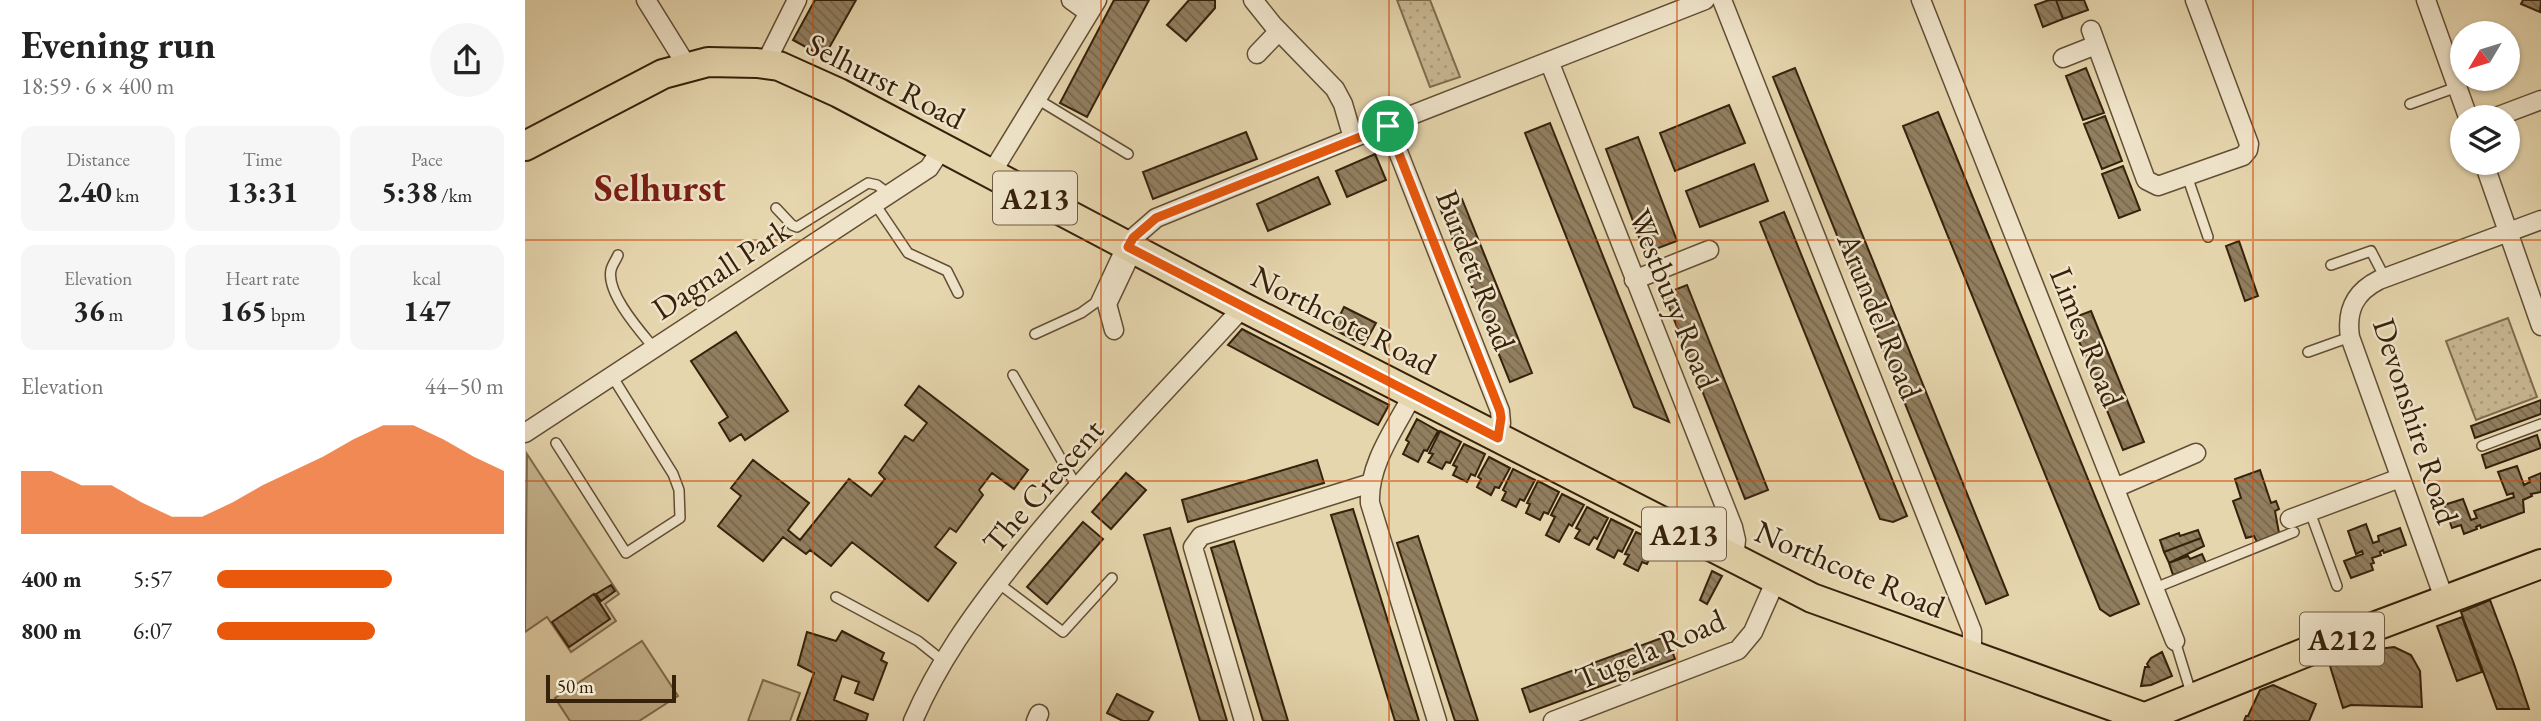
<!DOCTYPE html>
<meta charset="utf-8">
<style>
body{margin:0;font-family:"EB Garamond",serif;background:#f6f6f6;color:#222;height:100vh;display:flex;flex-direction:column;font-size:26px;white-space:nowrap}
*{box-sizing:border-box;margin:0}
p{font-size:23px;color:#767676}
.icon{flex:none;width:38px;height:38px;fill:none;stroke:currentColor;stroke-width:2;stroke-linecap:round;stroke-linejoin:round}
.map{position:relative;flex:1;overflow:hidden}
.sheet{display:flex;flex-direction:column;background:#fff;width:525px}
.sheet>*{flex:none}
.needle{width:46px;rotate:232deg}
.tools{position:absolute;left:1925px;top:21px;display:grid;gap:14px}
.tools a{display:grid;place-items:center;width:70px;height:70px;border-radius:50%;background:#fff;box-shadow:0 2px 5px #0004;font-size:35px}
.scale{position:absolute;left:21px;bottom:18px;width:130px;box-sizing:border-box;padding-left:7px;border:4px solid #36210b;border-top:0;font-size:19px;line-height:24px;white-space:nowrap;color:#36210b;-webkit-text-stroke:5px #efe4ca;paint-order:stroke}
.pin{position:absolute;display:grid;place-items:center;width:60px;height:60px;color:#fff;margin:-30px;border:4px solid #fff;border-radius:50%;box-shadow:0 2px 7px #0007}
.round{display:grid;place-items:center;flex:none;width:74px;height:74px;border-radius:37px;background:#f6f6f6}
.summary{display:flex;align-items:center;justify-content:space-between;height:119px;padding:0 21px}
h1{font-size:38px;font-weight:700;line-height:52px}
.figures{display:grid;grid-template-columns:repeat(3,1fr);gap:10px;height:119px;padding:7px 21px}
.figures div{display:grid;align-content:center;border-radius:14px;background:#f6f6f6;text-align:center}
.figures b{font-size:30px;font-weight:700}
.figures small{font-size:19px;font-weight:400}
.figures p{font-size:19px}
.chart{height:196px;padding:14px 21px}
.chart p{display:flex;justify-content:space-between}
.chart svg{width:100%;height:126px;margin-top:7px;fill:#ea580c;opacity:.7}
ul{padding:0 21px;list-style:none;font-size:23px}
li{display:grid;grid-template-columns:112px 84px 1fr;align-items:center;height:52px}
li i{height:18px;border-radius:9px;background:#ea580c}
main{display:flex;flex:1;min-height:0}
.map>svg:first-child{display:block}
</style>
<main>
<section class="sheet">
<div class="summary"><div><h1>Evening run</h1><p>18:59 · 6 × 400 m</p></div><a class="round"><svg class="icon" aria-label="share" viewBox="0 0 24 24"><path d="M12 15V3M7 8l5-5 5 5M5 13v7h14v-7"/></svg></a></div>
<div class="figures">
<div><p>Distance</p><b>2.40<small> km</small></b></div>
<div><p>Time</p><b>13:31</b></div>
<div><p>Pace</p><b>5:38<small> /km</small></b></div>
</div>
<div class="figures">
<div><p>Elevation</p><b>36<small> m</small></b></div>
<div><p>Heart rate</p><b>165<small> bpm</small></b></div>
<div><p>kcal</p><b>147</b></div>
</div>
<div class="chart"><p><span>Elevation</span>44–50 m</p>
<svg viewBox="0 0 160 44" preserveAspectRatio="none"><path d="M0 44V22L10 22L20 27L30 27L40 33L50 38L60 38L70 33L80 27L90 22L100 17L110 11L120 6L130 6L140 11L150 17L160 22V44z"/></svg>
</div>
<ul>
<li><b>400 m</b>5:57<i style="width:61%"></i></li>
<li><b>800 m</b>6:07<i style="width:55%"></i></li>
</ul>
</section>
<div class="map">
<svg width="2016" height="721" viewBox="0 0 2016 721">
<defs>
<pattern id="grass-dots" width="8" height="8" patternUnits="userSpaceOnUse" patternTransform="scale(1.75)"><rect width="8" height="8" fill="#c8b792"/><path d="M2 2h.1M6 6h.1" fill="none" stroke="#ac9d7d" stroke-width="1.8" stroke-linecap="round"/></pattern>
<pattern id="building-back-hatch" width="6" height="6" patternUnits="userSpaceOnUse" patternTransform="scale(1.75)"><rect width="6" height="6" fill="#927f60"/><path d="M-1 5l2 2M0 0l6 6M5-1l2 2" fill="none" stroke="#78684d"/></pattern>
</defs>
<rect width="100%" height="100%" fill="#e6d6ae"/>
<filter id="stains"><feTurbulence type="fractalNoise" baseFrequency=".00286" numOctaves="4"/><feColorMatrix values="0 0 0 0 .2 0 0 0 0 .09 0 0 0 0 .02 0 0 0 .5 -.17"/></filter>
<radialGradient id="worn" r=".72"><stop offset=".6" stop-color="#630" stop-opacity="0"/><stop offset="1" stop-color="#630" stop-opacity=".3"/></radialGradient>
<path fill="url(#grass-dots)" stroke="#7f6c4e" stroke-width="2" d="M 872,0 L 905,0 L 935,77 L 905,87 Z
M 1983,318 L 2012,397 L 1951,420 L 1921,341 Z"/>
<path fill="#c8b792" stroke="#7f6c4e" stroke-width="2" d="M 2,454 L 94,594 L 80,604 L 91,621 L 46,652 L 22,617 L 0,632 Z
M 117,641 L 153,696 L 114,721 L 45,721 L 30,698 Z
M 238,680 L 275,693 L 265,721 L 223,721 Z"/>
<path fill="url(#building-back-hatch)" stroke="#36210b" stroke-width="2" d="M 290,0 L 331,0 L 299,57 L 268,40 Z
M 589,0 L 624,0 L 562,117 L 535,103 Z
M 664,0 L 690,0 L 690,8 L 661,41 L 642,25 Z
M 1524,0 L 1531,0 L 1538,19 L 1518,27 L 1510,5 Z
M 1531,0 L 1559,0 L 1563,10 L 1538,19 Z
M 1998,0 L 2016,0 L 2015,12 L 1996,4 Z
M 1270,68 L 1483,595 L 1461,604 L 1248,77 Z
M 1561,68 L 1579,113 L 1558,120 L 1541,76 Z
M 1204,105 L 1220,143 L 1150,171 L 1135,133 Z
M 1413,112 L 1614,604 L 1585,616 L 1575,609 L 1378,126 Z
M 1580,116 L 1597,161 L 1577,169 L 1559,124 Z
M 1025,123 L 1144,422 L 1109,407 L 1000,133 Z
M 721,132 L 732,159 L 628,199 L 618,172 Z
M 1113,137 L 1152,241 L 1120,253 L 1081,149 Z
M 850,154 L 861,180 L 822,197 L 811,171 Z
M 1229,164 L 1243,201 L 1175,227 L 1161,191 Z
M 1598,166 L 1615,210 L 1594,218 L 1577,174 Z
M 793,177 L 805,204 L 743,231 L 732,204 Z
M 937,199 L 1007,373 L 985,382 L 915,208 Z
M 1259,212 L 1382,516 L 1368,522 L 1355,519 L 1235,222 Z
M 1714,241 L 1733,296 L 1720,301 L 1701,246 Z
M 1162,285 L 1243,490 L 1220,499 L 1139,294 Z
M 819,307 L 851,323 L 839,345 L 808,329 Z
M 1566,311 L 1619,442 L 1598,450 L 1545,319 Z
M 717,329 L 864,405 L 853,425 L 703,345 Z
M 211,332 L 263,411 L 220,440 L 216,434 L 205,441 L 194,423 L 203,417 L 166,361 Z
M 394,386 L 503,470 L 489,489 L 467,473 L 454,490 L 458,495 L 431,532 L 425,528 L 410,547 L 431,563 L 403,601 L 327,542 L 306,566 L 285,550 L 281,554 L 258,537 L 238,561 L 193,526 L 216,496 L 206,488 L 228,460 L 284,503 L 263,530 L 275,540 L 324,479 L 346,496 L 360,479 L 354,473 L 380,436 L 388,441 L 402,423 L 380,405 Z
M 2016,400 L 2016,414 L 1950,438 L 1946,426 Z
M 892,419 L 913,431 L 902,451 L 899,450 L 893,462 L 878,454 L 884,442 L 881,440 Z
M 915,431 L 936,442 L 925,463 L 921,462 L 917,469 L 903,462 L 908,454 L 904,453 Z
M 2012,435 L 2016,448 L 1961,468 L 1957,455 Z
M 939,444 L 960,454 L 950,476 L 946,474 L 942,482 L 928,475 L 932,467 L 928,465 Z
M 964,457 L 985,468 L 974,488 L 970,487 L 966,495 L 952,487 L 956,479 L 953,477 Z
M 792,460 L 799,483 L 663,522 L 657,500 Z
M 1992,466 L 1999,485 L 2005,482 L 2004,478 L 2016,473 L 2016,492 L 2006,494 L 2007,496 L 1998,500 L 1999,512 L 1956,528 L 1955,525 L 1951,527 L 1952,529 L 1939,534 L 1936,525 L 1927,528 L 1919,505 L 1938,499 L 1946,520 L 1952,518 L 1949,511 L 1989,497 L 1988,493 L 1982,495 L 1973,472 Z
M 988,469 L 1010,480 L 999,501 L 995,499 L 991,507 L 977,500 L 981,492 L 978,490 Z
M 1735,470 L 1746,503 L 1751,501 L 1754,509 L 1750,511 L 1754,533 L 1732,542 L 1729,536 L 1721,538 L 1708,501 L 1716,498 L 1710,479 Z
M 601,473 L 621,490 L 586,529 L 567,512 Z
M 1013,481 L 1034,492 L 1023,514 L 1019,512 L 1015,520 L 1001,513 L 1005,504 L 1002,503 Z
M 1037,494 L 1059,505 L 1047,526 L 1044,524 L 1034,542 L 1021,535 L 1030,517 L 1026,515 Z
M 1062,507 L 1083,518 L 1072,539 L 1069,537 L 1064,545 L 1050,538 L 1055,530 L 1051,528 Z
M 828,509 L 894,721 L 870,721 L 806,515 Z
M 1086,519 L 1108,530 L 1097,552 L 1093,550 L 1089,558 L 1072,549 Z
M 558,522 L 578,539 L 522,604 L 502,587 Z
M 1841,524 L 1848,543 L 1854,541 L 1853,536 L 1875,528 L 1881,545 L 1859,553 L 1858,550 L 1855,552 L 1856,555 L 1847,558 L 1849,563 L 1846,564 L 1848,570 L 1826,578 L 1819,561 L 1838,554 L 1837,551 L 1831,554 L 1823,531 Z
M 645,528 L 702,721 L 675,721 L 619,535 Z
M 1673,530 L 1676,538 L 1639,552 L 1635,540 L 1654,533 L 1655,536 Z
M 1111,532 L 1132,542 L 1122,564 L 1117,562 L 1113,571 L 1099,564 L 1104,555 L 1100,554 Z
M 893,536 L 953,721 L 930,721 L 872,543 Z
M 1676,538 L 1679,546 L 1644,563 L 1639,552 Z
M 709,541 L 763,721 L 738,721 L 686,548 Z
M 1677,554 L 1681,563 L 1648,575 L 1644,563 L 1663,556 L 1665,559 Z
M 1187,571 L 1197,576 L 1182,604 L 1175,600 Z
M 86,585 L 90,591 L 76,601 L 71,594 Z
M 69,594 L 85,619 L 44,647 L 27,622 Z
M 1965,600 L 1989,664 L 2004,709 L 1972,709 L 1936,612 Z
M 1937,617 L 1957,672 L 1932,681 L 1912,626 Z
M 317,631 L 359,653 L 356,660 L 362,663 L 348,700 L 330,693 L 334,682 L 317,676 L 309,700 L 343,714 L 341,721 L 272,721 L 289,673 L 273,665 L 282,632 L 311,641 Z
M 1142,636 L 1150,659 L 1005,712 L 997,689 Z
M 1869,647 L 1886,655 L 1895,671 L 1897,707 L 1826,705 L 1818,708 L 1805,666 L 1853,649 Z
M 1637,652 L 1647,676 L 1626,685 L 1616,686 L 1620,667 L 1624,667 L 1622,664 L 1626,658 Z
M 1748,685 L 1791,704 L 1784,721 L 1719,721 L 1721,716 L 1723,716 L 1735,690 Z
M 592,694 L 628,712 L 623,721 L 598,721 L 582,713 Z"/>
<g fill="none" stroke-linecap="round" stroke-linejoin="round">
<g stroke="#624e34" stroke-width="12">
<path id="lane" d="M 512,99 L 603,154
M 1885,104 L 1932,87
M 1662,176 L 1683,237
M 350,204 L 383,253 L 422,271 L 433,293
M 251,208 L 267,225 L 272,227 L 343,183 L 352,185 L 364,194
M 93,255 C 91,260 87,265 86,270 C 81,293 115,331 129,348
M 1806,265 L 1846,251 L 1860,278
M 510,334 L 556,313 L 570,303 L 597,245
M 1783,352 L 1825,337
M 488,375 L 552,487
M 31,443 L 101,553 L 155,518 L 154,490 L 148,474 L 87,376
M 1957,446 L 2016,424
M 1785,512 L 1812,586
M 473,583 L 538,632 L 587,578
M 1630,588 L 1769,532
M 311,597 L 393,641 L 418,661
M 1650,641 L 1667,696"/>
</g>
<g stroke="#624e34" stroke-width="21">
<path id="street" d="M 121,0 L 162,66
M 546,0 L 564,13
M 728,0 L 748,25 L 810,89 L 818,104 L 828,138
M 1197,0 L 1447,631 L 1447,644 L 1444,655
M 1396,0 L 1650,641
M 1901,0 L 1943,117
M 1566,30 L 1621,180 L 1633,186 L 1718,156 L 1723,150 L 1724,144 L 1670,0
M 732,54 L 754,31
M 1538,58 L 1571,45
M 1024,61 L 1208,527 L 1211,540 L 1209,559
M 240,64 L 272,0
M 1971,117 L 2016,100
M 863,126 L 975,411 L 976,423 L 973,438
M 1959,163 L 2016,326
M 466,174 L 572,0
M 603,247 L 608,238 L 631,218 L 828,138 L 1180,0
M 1109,280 L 1184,250
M 589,330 L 582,304 L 608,249
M 888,394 C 871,427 843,464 845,503 L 912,721
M 0,433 L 404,168 L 417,148
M 1590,488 L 1671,453
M 1765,519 L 1875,478
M 1920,601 L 1825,337 C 1821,310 1830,292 1854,280 L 2016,220
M 388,721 C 413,663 448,614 487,565 C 556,478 635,398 710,316 L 716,306
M 511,721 L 514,714
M 719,721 L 668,547 L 676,536 L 846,483
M 1028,721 L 1213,650 L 1228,632 L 1251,580"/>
</g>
<g stroke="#36210b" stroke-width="32">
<path id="primary" d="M 0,146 L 138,74 L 183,62 L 232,63 L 254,66 L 314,93 L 716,306 L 1287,598 L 1629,721
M 1611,721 L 1779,653 L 2016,564"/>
</g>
<use href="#lane" stroke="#efe4ca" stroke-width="9"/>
<use href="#street" stroke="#efe4ca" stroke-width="18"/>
<use href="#primary" stroke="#e6d6ae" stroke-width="28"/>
</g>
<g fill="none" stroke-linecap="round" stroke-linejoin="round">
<g stroke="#fff" stroke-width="14">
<path id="route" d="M 863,126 L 975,411 L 976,418 L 973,438 L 603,247 L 608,238 L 631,218 Z"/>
</g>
<use href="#route" stroke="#ea580c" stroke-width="9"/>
</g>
<path fill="none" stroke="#cd510c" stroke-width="2" stroke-opacity="0.55" d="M 288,0 L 288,721M 576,0 L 576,721M 864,0 L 864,721M 1152,0 L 1152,721M 1440,0 L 1440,721M 1728,0 L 1728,721M 0,240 L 2016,240M 0,481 L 2016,481"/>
<g text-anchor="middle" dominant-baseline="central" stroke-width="5" stroke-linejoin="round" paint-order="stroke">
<g fill="#efe4ca" stroke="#6e5c44" stroke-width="2">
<rect x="468" y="171.5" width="84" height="53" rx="5"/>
<rect x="1117" y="507.5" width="84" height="53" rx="5"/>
<rect x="1775" y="612.5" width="84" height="53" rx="5"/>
</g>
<g font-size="30" font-weight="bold" fill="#36210b">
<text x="510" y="198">A213</text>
<text x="1159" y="534">A213</text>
<text x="1817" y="639">A212</text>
</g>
<g font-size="32" fill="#36210b" stroke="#efe4ca">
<text transform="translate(361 81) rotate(27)">Selhurst Road</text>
<text transform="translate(196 269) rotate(-33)">Dagnall Park</text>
<text transform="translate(951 270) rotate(69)">Burdett Road</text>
<text transform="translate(1149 299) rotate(68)">Westbury Road</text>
<text transform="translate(1355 316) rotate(68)">Arundel Road</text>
<text transform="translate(819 320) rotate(27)">Northcote Road</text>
<text transform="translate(1562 337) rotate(68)">Limes Road</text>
<text transform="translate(1891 421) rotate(72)">Devonshire Road</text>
<text transform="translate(518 486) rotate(-49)">The Crescent</text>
<text transform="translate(1325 569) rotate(23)">Northcote Road</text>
<text transform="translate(1125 649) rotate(-23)">Tugela Road</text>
</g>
<g font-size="38" font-weight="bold" fill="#7a1f14" stroke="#efe4ca">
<text x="135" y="187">Selhurst</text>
</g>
</g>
<rect width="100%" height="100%" filter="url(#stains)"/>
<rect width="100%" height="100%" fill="url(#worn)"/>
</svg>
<div class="tools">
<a><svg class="needle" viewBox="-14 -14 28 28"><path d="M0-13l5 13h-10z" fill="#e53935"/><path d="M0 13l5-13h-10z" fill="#767676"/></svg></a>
<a><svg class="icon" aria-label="layers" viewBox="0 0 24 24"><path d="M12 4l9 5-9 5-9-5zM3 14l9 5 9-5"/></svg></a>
</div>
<div class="scale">50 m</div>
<div class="pin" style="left:863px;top:126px;background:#1e9e55"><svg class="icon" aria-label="arrive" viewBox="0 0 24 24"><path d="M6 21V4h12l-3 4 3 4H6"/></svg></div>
</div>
</main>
